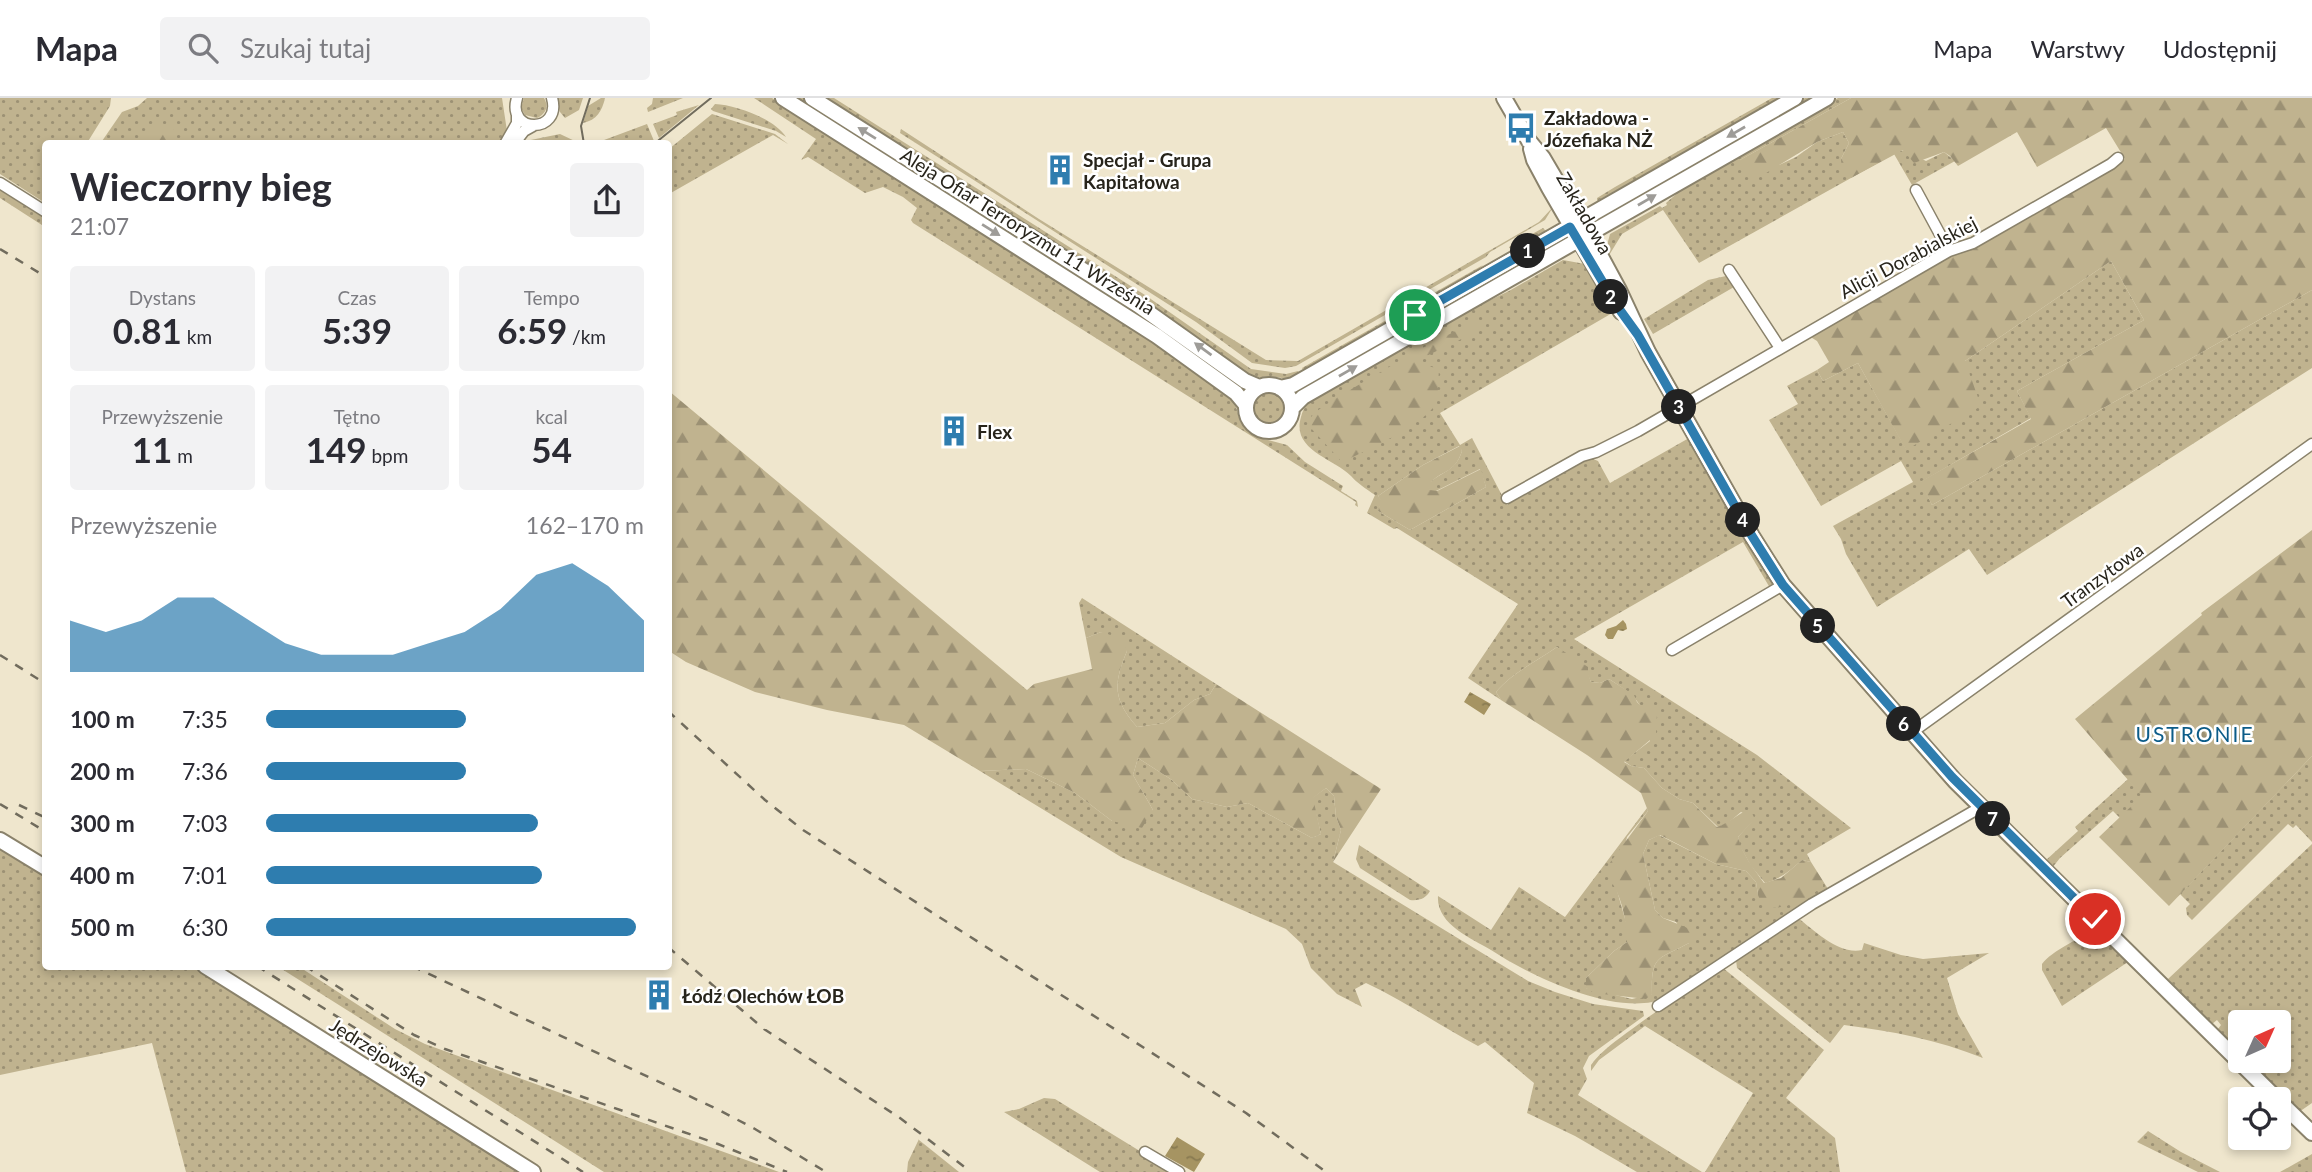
<!DOCTYPE html>
<html lang="pl">
<meta charset="utf-8">
<style>
body{margin:0;font-family:Lato,sans-serif;background:#f2f2f3;color:#2b2b33;height:100vh;display:flex;flex-direction:column;font-size:26px;white-space:nowrap}
*{box-sizing:border-box;margin:0}
p{font-size:23px;color:#7c7c81}
.icon{flex:none;width:38px;height:38px;fill:none;stroke:currentColor;stroke-width:2;stroke-linecap:round;stroke-linejoin:round}
.map{position:relative;flex:1;overflow:hidden}
.panel{position:absolute;left:42px;top:42px;width:630px;height:830px;display:flex;flex-direction:column;background:#fff;border-radius:7px;box-shadow:0 4px 10px #0003}
.panel>*{flex:none}
.needle{width:46px;rotate:45deg}
.tools{position:absolute;left:2228px;top:912px;display:grid;gap:14px}
.tools a{display:grid;place-items:center;width:63px;height:63px;border-radius:7px;background:#fff;box-shadow:0 4px 10px #0003;font-size:35px}
.pin{position:absolute;display:grid;place-items:center;width:60px;height:60px;color:#fff;margin:-30px;border:4px solid #fff;border-radius:50%;box-shadow:0 2px 7px #0007}
.km{position:absolute;width:35px;height:35px;margin:-18px;border-radius:50%;background:#222;color:#fff;font-size:19px;line-height:35px;text-align:center}
.round{display:grid;place-items:center;flex:none;width:74px;height:74px;border-radius:7px;background:#f2f2f3}
.overview{display:flex;align-items:center;justify-content:space-between;height:119px;padding:0 28px}
h1{font-size:38px;font-weight:700;line-height:52px}
.figures{display:grid;grid-template-columns:repeat(3,1fr);gap:10px;height:119px;padding:7px 28px}
.figures div{display:grid;align-content:center;border-radius:7px;background:#f2f2f3;text-align:center}
.figures b{font-size:35px;font-weight:700}
.figures small{font-size:19px;font-weight:400}
.figures p{font-size:19px}
.chart{height:196px;padding:14px 28px}
.chart p{display:flex;justify-content:space-between}
.chart svg{width:100%;height:126px;margin-top:7px;fill:#2e7daf;opacity:.7}
ul{padding:0 28px;list-style:none;font-size:23px}
li{display:grid;grid-template-columns:112px 84px 1fr;align-items:center;height:52px}
li i{height:18px;border-radius:9px;background:#2e7daf}
header{display:flex;align-items:center;gap:42px;box-sizing:border-box;height:98px;padding:0 35px;background:#fff;border-bottom:2px solid #e1e1e2}
header strong{font-size:33px}
nav{display:flex;gap:38px;margin-inline-start:auto;font-size:24px}
.search{width:490px;height:63px;background:#f2f2f3;display:flex;align-items:center;gap:18px;box-sizing:border-box;padding:0 24px;border-radius:7px;color:#7c7c81;font-size:26px}
.map>svg:first-child{display:block}
</style>
<header>
<strong>Mapa</strong>
<div class="search"><svg class="icon" aria-label="search" viewBox="0 0 24 24"><circle cx="10" cy="10" r="6"/><path d="M15 15l6 6"/></svg>Szukaj tutaj</div>
<nav><a>Mapa</a><a>Warstwy</a><a>Udostępnij</a></nav>
</header>
<div class="map">
<svg width="2312" height="1074" viewBox="0 0 2312 1074">
<defs>
<pattern id="green-dots" width="8" height="8" patternUnits="userSpaceOnUse" patternTransform="scale(1.75)"><rect width="8" height="8" fill="#c0b38f"/><path d="M2 2h.1M6 6h.1" fill="none" stroke="#9c9174" stroke-width="1.8" stroke-linecap="round"/></pattern>
<pattern id="forest-firs" width="22" height="20" patternUnits="userSpaceOnUse" patternTransform="scale(1.75)"><rect width="22" height="20" fill="#c0b38f"/><path d="M5 1l3.5 6h-7zM16 11l3.5 6h-7z" fill="#9c9174"/></pattern>
<pattern id="water-ripples" width="26" height="14" patternUnits="userSpaceOnUse" patternTransform="scale(1.75)"><rect width="26" height="14" fill="#a69462"/><path d="M2 4q2-2 4 0t4 0M15 11q2-2 4 0t4 0" fill="none" stroke="#877950"/></pattern>
</defs>
<rect width="100%" height="100%" fill="#efe6cd"/>
<path fill="url(#green-dots)" fill-rule="evenodd" d="M 0,0 L 111,0 L 110,8 L 87,45 L 46,46 L 45,102 L 42,103 L 0,76 Z
M 147,0 L 502,0 L 507,33 L 499,46 L 100,46 L 122,14 L 138,8 Z
M 524,0 L 544,0 C 549,8 546,16 537,20 L 525,17 L 521,10 Z
M 556,0 L 583,0 L 579,12 L 565,20 L 560,14 Z
M 601,0 L 605,0 C 602,13 597,22 583,25 L 588,8 Z
M 653,0 L 683,0 L 648,14 L 647,10 L 652,6 Z
M 754,0 L 772,0 L 1153,242 L 1234,301 L 1240,323 L 1248,334 L 1260,340 L 1287,347 L 1305,364 L 1343,388 L 1341,393 L 1357,403 L 1358,409 L 1355,407 L 1356,404 L 913,125 L 911,122 L 917,110 L 903,99 L 883,89 L 865,95 L 808,59 L 801,62 L 816,41 Z
M 792,0 L 803,0 L 1136,211 L 1243,291 Z
M 822,0 L 834,0 L 1145,197 L 1251,271 L 1286,276 L 1298,273 L 1300,277 C 1286,282 1286,280 1272,279 C 1263,278 1257,281 1248,278 L 1141,203 Z
M 1772,0 L 1784,0 L 1597,103 L 1597,100 L 1615,89 Z
M 1805,0 L 1817,0 L 1607,120 L 1606,118 L 1656,90 L 1708,55 Z
M 1838,0 L 1851,0 L 1740,62 L 1779,67 L 1796,59 L 1817,44 L 1843,34 L 1849,45 L 1841,61 L 1894,55 L 1904,52 L 1926,63 L 1944,54 L 1955,63 L 1912,87 L 1894,56 L 1699,165 L 1663,112 L 1622,136 L 1608,159 L 1605,155 L 1610,136 L 1660,108 L 1662,110 L 1667,107 L 1666,105 L 1689,85 Z
M 715,6 C 736,7 775,21 786,39 L 776,33 L 713,13 L 711,11 Z
M 699,7 L 659,40 L 653,26 L 677,17 L 676,14 Z
M 712,16 L 775,36 L 788,46 L 773,37 L 669,96 L 669,51 Z
M 647,26 L 654,43 L 651,45 L 596,45 Z
M 901,31 L 1039,121 L 1266,262 L 1298,263 L 1539,124 L 1552,110 L 1543,97 L 1545,95 L 1553,109 L 1545,122 L 1490,154 L 1486,159 L 1296,268 L 1285,270 L 1252,265 L 1196,224 L 900,35 Z
M 560,36 L 579,45 L 517,46 L 519,43 L 521,44 Z
M 0,90 L 45,119 L 45,129 L 0,100 Z
M 1543,130 L 1548,135 L 1511,152 L 1509,149 Z
M 1553,144 L 1554,146 L 1499,178 L 1458,205 L 1313,289 L 1309,283 Z
M 1563,162 L 1585,166 L 1609,211 L 1611,210 L 1614,214 L 1440,315 L 1460,347 L 1472,340 L 1507,407 L 1591,360 L 1598,363 L 1610,385 L 1689,340 L 1774,485 L 1770,490 L 1743,444 L 1574,541 L 1757,657 L 1851,730 L 1807,756 L 1811,764 L 1802,762 C 1790,773 1780,781 1765,785 L 1751,768 L 1740,748 L 1738,739 L 1754,721 L 1741,714 L 1728,725 L 1718,729 L 1693,705 L 1679,701 L 1662,690 L 1644,670 L 1631,668 L 1624,663 L 1650,643 C 1642,605 1642,602 1609,581 L 1600,585 L 1591,584 L 1587,575 L 1557,549 C 1536,564 1513,574 1496,594 L 1501,602 L 1468,580 L 1518,506 L 1397,430 L 1394,431 L 1367,415 L 1375,397 C 1366,391 1356,384 1351,378 C 1333,360 1291,352 1301,319 C 1304,307 1308,305 1318,299 L 1318,297 L 1461,216 L 1509,193 ZM 1459,348 L 1462,353 C 1455,375 1442,372 1427,387 L 1430,393 L 1436,393 L 1480,371 L 1486,389 L 1410,432 L 1378,413 L 1382,403 L 1378,398 L 1423,367 Z
M 2111,163 L 2144,222 L 2017,293 L 2031,320 L 1921,384 L 1932,407 L 2312,192 L 2312,270 L 1987,477 L 1969,451 L 1877,509 L 1846,456 L 1841,441 L 1833,428 L 1913,384 L 1901,363 L 1821,408 L 1769,322 L 1798,306 L 1787,288 L 1817,272 L 1823,283 L 1858,265 L 1906,351 L 1965,263 Z
M 1483,167 L 1472,178 L 1304,274 L 1302,270 Z
M 1726,178 L 1729,180 L 1734,189 L 1653,236 L 1644,221 L 1708,182 Z
M1254 310a15 15 0 1 1 30 0a15 15 0 1 1-30 0Z
M 1082,500 L 1216,586 L 1210,596 L 1194,602 L 1165,625 L 1137,629 C 1113,601 1113,587 1127,553 L 1101,534 L 1086,540 L 1079,505 Z
M 2312,658 L 2312,744 L 2296,727 L 2293,730 L 2288,726 L 2192,822 L 2187,817 L 2186,810 L 2190,806 L 2180,796 Z
M 1138,660 L 1172,682 L 1192,701 L 1227,709 L 1248,705 L 1312,740 L 1321,736 L 1312,700 L 1326,690 L 1334,698 L 1336,719 L 1341,732 L 1333,764 L 1528,883 L 1555,894 L 1593,906 L 1643,913 L 1644,918 L 1589,958 L 1583,970 L 1587,981 L 1578,997 L 1702,1074 L 1637,1074 L 1575,1038 L 1527,1015 L 1534,985 L 1485,944 L 1478,948 C 1440,928 1405,903 1366,885 L 1355,891 L 1362,909 L 1337,896 L 1311,870 L 1302,846 L 1286,831 L 1121,759 L 980,673 L 1026,671 L 1075,695 L 1112,723 L 1153,712 L 1133,677 Z
M 2128,681 L 2143,698 L 2120,720 L 2113,713 L 2060,760 L 2052,770 L 2045,763 L 2078,733 L 2075,729 Z
M 1647,710 L 1648,713 L 1627,739 L 1616,789 L 1627,828 L 1627,844 L 1614,853 L 1586,880 L 1586,890 L 1632,901 L 1652,896 C 1651,856 1658,862 1689,845 L 1676,824 L 1663,820 L 1655,812 L 1643,756 L 1649,742 L 1659,737 L 1716,766 L 1746,773 L 1756,784 L 1758,797 L 1822,789 L 1823,783 L 1828,791 C 1782,822 1736,854 1689,883 C 1678,890 1665,901 1652,904 C 1605,913 1529,877 1491,852 C 1471,840 1436,826 1438,798 L 1491,832 L 1519,789 L 1565,819 Z
M 0,746 L 45,774 L 46,868 L 196,868 L 526,1074 L 186,1074 L 152,945 L 0,977 Z
M 2312,746 L 2312,1005 L 2299,1014 L 2248,963 L 2278,962 L 2278,924 L 2240,924 L 2240,954 L 2218,931 L 2221,927 L 2217,922 L 2212,926 L 2168,881 Z
M 1359,747 L 1430,793 C 1426,800 1420,803 1410,802 L 1360,770 L 1356,761 Z
M 1798,820 C 1815,833 1839,857 1862,852 L 1864,845 L 1901,857 L 1923,861 L 1989,855 L 1947,880 L 1958,916 L 1983,960 C 1938,942 1892,933 1844,927 L 1830,945 L 1737,870 L 1736,862 Z
M 2096,828 L 2131,862 L 2062,908 L 2042,872 L 2042,866 C 2052,852 2080,842 2096,828 Z
M 277,868 L 298,868 L 395,931 L 425,946 L 779,1074 L 604,1074 Z
M 1723,870 L 1824,952 L 1786,1000 L 1835,1040 L 1840,1074 L 1705,1074 L 1753,995 L 1645,928 L 1599,962 L 1591,973 L 1591,967 C 1602,952 1617,942 1632,931 C 1661,909 1692,890 1723,870 Z
M 1044,1000 L 1055,1001 L 1174,1074 L 1100,1074 L 1004,1014 L 1019,1011 Z
M 2148,1033 L 2181,1054 L 2220,1074 L 2198,1074 L 2137,1044 Z
M 919,1041 L 919,1042 L 959,1074 L 907,1074 L 908,1064 Z
M 2312,1056 L 2312,1074 L 2280,1074 Z"/>
<path fill="url(#forest-firs)" d="M 1851,0 L 2312,0 L 2312,192 L 1932,407 L 1920,384 L 2031,321 L 2017,293 L 2144,222 L 2111,163 L 1965,263 L 1981,308 L 1906,352 L 1858,265 L 1823,283 L 1817,272 L 1829,264 L 1817,243 L 1809,238 L 1939,161 L 1981,143 L 2125,61 L 2106,30 L 2037,69 L 2017,34 L 1958,68 L 1950,58 L 1944,54 L 1914,65 L 1903,52 L 1851,80 L 1842,75 L 1841,61 L 1849,45 L 1843,34 L 1817,44 L 1758,80 L 1749,79 L 1740,62 Z
M 158,28 L 173,28 L 175,38 L 170,45 L 134,45 L 143,35 Z
M 1475,223 L 1484,230 L 1414,264 L 1439,271 C 1438,282 1439,299 1434,308 C 1424,326 1362,355 1342,364 L 1309,328 L 1309,322 L 1314,315 L 1333,302 L 1411,256 Z
M 669,293 L 1027,592 L 1034,586 L 1092,571 L 1086,540 L 1101,534 L 1123,541 L 1127,553 C 1113,587 1113,601 1137,629 L 1165,625 L 1194,602 L 1210,596 L 1216,586 L 1381,691 L 1333,764 L 1341,732 L 1336,719 L 1334,698 L 1326,690 L 1313,700 L 1321,736 L 1312,740 L 1248,705 L 1227,709 L 1192,701 L 1172,682 L 1138,660 L 1133,677 L 1153,712 L 1142,730 L 1112,723 L 1075,695 L 1026,671 L 980,673 L 904,627 L 827,612 L 755,594 L 686,564 L 669,553 Z
M 1460,348 L 1462,353 C 1454,377 1442,371 1428,387 L 1430,392 L 1437,393 L 1481,371 L 1486,389 L 1410,432 L 1378,413 L 1381,403 L 1378,398 L 1423,367 Z
M 2312,432 L 2312,658 L 2169,808 L 2099,739 L 2142,698 L 2075,621 L 2202,517 L 2201,515 Z
M 1557,549 L 1588,569 L 1588,575 L 1591,584 L 1600,585 L 1609,581 L 1634,597 L 1637,604 L 1643,610 L 1651,609 L 1657,614 L 1656,637 L 1624,664 L 1631,668 L 1644,670 L 1662,690 L 1679,701 L 1693,705 L 1717,729 C 1730,725 1737,715 1750,712 L 1755,721 L 1738,739 C 1742,756 1754,771 1764,785 L 1781,780 L 1802,762 L 1811,764 L 1823,783 L 1823,789 C 1804,801 1786,813 1763,809 L 1758,797 L 1756,784 L 1746,773 L 1716,766 L 1660,737 L 1649,742 L 1643,756 L 1655,812 L 1663,820 L 1695,833 L 1689,845 C 1658,862 1651,856 1652,896 L 1646,901 L 1594,895 L 1586,890 L 1586,880 L 1614,853 L 1627,844 C 1626,820 1622,797 1607,777 L 1609,766 L 1648,713 L 1641,695 L 1587,657 L 1501,602 L 1496,594 C 1513,574 1536,564 1557,549 Z"/>
<path fill="url(#water-ripples)" d="M 1623,522 L 1626,526 L 1627,531 L 1623,533 L 1618,532 L 1613,541 L 1608,541 L 1605,537 L 1607,531 L 1616,528 Z
M 1470,594 L 1491,606 L 1484,617 L 1464,604 Z
M 1177,1039 L 1205,1056 L 1194,1074 L 1165,1058 Z"/>
<g fill="none" stroke-linecap="round" stroke-linejoin="round">
<g stroke="#8a826b" stroke-width="13">
<path id="street" d="M 517,0 C 506,36 562,36 552,0
M 505,46 L 517,25 L 517,17
M 514,46 L 524,33 L 533,28
M 0,85 L 46,114
M 1916,92 L 1949,153
M 1729,172 L 1780,250
M 1507,400 L 1582,358 L 1596,354 L 1638,333 L 1949,153 L 1973,145 L 2111,66 L 2118,60
M 1672,552 L 1783,487
M 1911,635 L 2312,346
M 1658,908 L 1812,806 L 1981,709
M 1145,1054 L 1179,1074"/>
</g>
<g stroke="#8a826b" stroke-width="18">
<path id="secondary" d="M 783,0 L 1157,238 L 1236,295 L 1246,307
M 812,0 L 1138,207 L 1245,283 L 1259,289
M 1504,0 L 1529,43 L 1543,60 L 1599,155 L 1619,192 L 1648,254 L 1752,438 L 1783,487 L 1955,683 L 2277,1001
M 1531,51 L 1534,62 L 1549,90 L 1621,214
M1246 310a23 23 0 1 1 46 0a23 23 0 1 1-46 0Z
M 1280,290 L 1293,287 L 1307,279 L 1795,0
M 1292,310 L 1303,299 L 1827,0
M 0,742 L 46,770
M 205,868 L 533,1074
M 2278,1002 L 2312,1035"/>
</g>
<use href="#street" stroke="#fff" stroke-width="10"/>
<use href="#secondary" stroke="#fff" stroke-width="14"/>
<path stroke="#716c5d" stroke-width="2" d="M 584,46 L 581,28 L 590,0
M 654,46 L 711,0"/>
<path stroke="#716c5d" stroke-width="2.5" stroke-dasharray="9 9" stroke-linecap="butt" d="M 0,151 L 46,179
M 0,557 L 46,586
M 668,613 L 765,702 L 803,732 L 1246,1015 L 1326,1074
M 0,706 L 46,734
M 19,707 L 46,720
M 668,849 L 764,931 L 900,1020 L 971,1074
M 257,868 L 583,1074
M 305,868 L 414,937 L 445,951 L 718,1046 L 787,1074
M 412,868 L 719,1012 L 755,1031 L 826,1074"/>
</g>
<defs><path id="oneway-solid" d="M-6-.8H1V-3.2L6.5 0L1 3.2V.8H-6Z" transform="scale(1.75)"/></defs>
<g fill="#9e9c98">
<use href="#oneway-solid" transform="translate(1736 34) rotate(150)"/>
<use href="#oneway-solid" transform="translate(867 35) rotate(-148)"/>
<use href="#oneway-solid" transform="translate(1647 102) rotate(-30)"/>
<use href="#oneway-solid" transform="translate(991 132) rotate(32)"/>
<use href="#oneway-solid" transform="translate(1203 251) rotate(-144)"/>
<use href="#oneway-solid" transform="translate(1348 273) rotate(-30)"/>
</g>
<g fill="none" stroke-linecap="round" stroke-linejoin="round">
<g stroke="#fff" stroke-width="14">
<path id="route" d="M 1415,217 L 1570,129 L 1617,208 L 1638,237 L 1752,438 L 1783,487 L 1952,679 L 2095,821"/>
</g>
<use href="#route" stroke="#2e7daf" stroke-width="9"/>
</g>
<defs>
<g id="bus-bare" transform="scale(2.415)"><path d="M-5-6H5V4H4V6H2V4H-2V6H-4V4H-5ZM-3.5-4V0h7V-4ZM-3.5 1.2v1.5H-2V1.2ZM2 1.2v1.5H3.5V1.2Z" fill="#2e7daf" stroke="#fff" stroke-width="2.5" paint-order="stroke"/></g>
<g id="building-bare" transform="scale(2.415)"><path d="M-4-6H4V6H1V3H-1V6H-4ZM-2.5-4.3h1.7v1.8h-1.7ZM.8-4.3h1.7v1.8H.8ZM-2.5-1h1.7V.8h-1.7ZM.8-1h1.7V.8H.8Z" fill="#2e7daf" stroke="#fff" stroke-width="2.5" paint-order="stroke"/></g>
</defs>
<g fill-rule="evenodd">
<use href="#bus-bare" x="1521" y="30"/>
<use href="#building-bare" x="1060" y="72"/>
<use href="#building-bare" x="954" y="333"/>
<use href="#building-bare" x="659" y="897"/>
</g>
<g text-anchor="middle" dominant-baseline="central" stroke-width="5" stroke-linejoin="round" paint-order="stroke">
<g font-size="19" font-weight="bold" fill="#27241b" stroke="#fff" text-anchor="start">
<text x="1544" y="19">Zakładowa -<tspan x="1544" dy="22">Józefiaka NŻ</tspan></text>
<text x="1083" y="61">Specjał - Grupa<tspan x="1083" dy="22">Kapitałowa</tspan></text>
<text x="977" y="333">Flex</text>
<text x="682" y="897">Łódź Olechów ŁOB</text>
</g>
<g font-size="19" fill="#27241b" stroke="#fff">
<text transform="translate(1585 115) rotate(60)">Zakładowa</text>
<text transform="translate(1028 133) rotate(32)">Aleja Ofiar Terroryzmu 11 Września</text>
<text transform="translate(1908 159) rotate(-28)">Alicji Dorabialskiej</text>
<text transform="translate(2102 477) rotate(-36)">Tranzytowa</text>
<text transform="translate(379 954) rotate(32)">Jędrzejowska</text>
</g>
<g font-size="21" letter-spacing="2" fill="#0c5c88" stroke="#fff">
<text x="2195" y="635">USTRONIE</text>
</g>
</g>
</svg>
<div class="tools">
<a><svg class="needle" viewBox="-14 -14 28 28"><path d="M0-13l5 13h-10z" fill="#e53935"/><path d="M0 13l5-13h-10z" fill="#7c7c81"/></svg></a>
<a><svg class="icon" aria-label="locate" viewBox="0 0 24 24"><circle cx="12" cy="12" r="6"/><path d="M12 2v4M12 18v4M2 12h4M18 12h4"/></svg></a>
</div>
<div class="pin" style="left:1415px;top:217px;background:#1e9e55"><svg class="icon" aria-label="arrive" viewBox="0 0 24 24"><path d="M6 21V4h12l-3 4 3 4H6"/></svg></div>
<div class="pin" style="left:2095px;top:821px;background:#d93025"><svg class="icon" aria-label="check" viewBox="0 0 24 24"><path d="M5 12l5 5 9-10"/></svg></div>
<b class="km" style="left:1528px;top:153px">1</b>
<b class="km" style="left:1611px;top:199px">2</b>
<b class="km" style="left:1679px;top:309px">3</b>
<b class="km" style="left:1743px;top:422px">4</b>
<b class="km" style="left:1818px;top:528px">5</b>
<b class="km" style="left:1904px;top:626px">6</b>
<b class="km" style="left:1993px;top:721px">7</b>
<section class="panel">
<div class="overview"><div><h1>Wieczorny bieg</h1><p>21:07</p></div><a class="round"><svg class="icon" aria-label="share" viewBox="0 0 24 24"><path d="M12 15V3M7 8l5-5 5 5M5 13v7h14v-7"/></svg></a></div>
<div class="figures">
<div><p>Dystans</p><b>0.81<small> km</small></b></div>
<div><p>Czas</p><b>5:39</b></div>
<div><p>Tempo</p><b>6:59<small> /km</small></b></div>
</div>
<div class="figures">
<div><p>Przewyższenie</p><b>11<small> m</small></b></div>
<div><p>Tętno</p><b>149<small> bpm</small></b></div>
<div><p>kcal</p><b>54</b></div>
</div>
<div class="chart"><p><span>Przewyższenie</span>162–170 m</p>
<svg viewBox="0 0 160 44" preserveAspectRatio="none"><path d="M0 44V26L10 30L20 26L30 18L40 18L50 26L60 34L70 38L80 38L90 38L100 34L110 30L120 22L130 10L140 6L150 14L160 26V44z"/></svg>
</div>
<ul>
<li><b>100 m</b>7:35<i style="width:53%"></i></li>
<li><b>200 m</b>7:36<i style="width:53%"></i></li>
<li><b>300 m</b>7:03<i style="width:72%"></i></li>
<li><b>400 m</b>7:01<i style="width:73%"></i></li>
<li><b>500 m</b>6:30<i style="width:98%"></i></li>
</ul>
</section>
</div>
